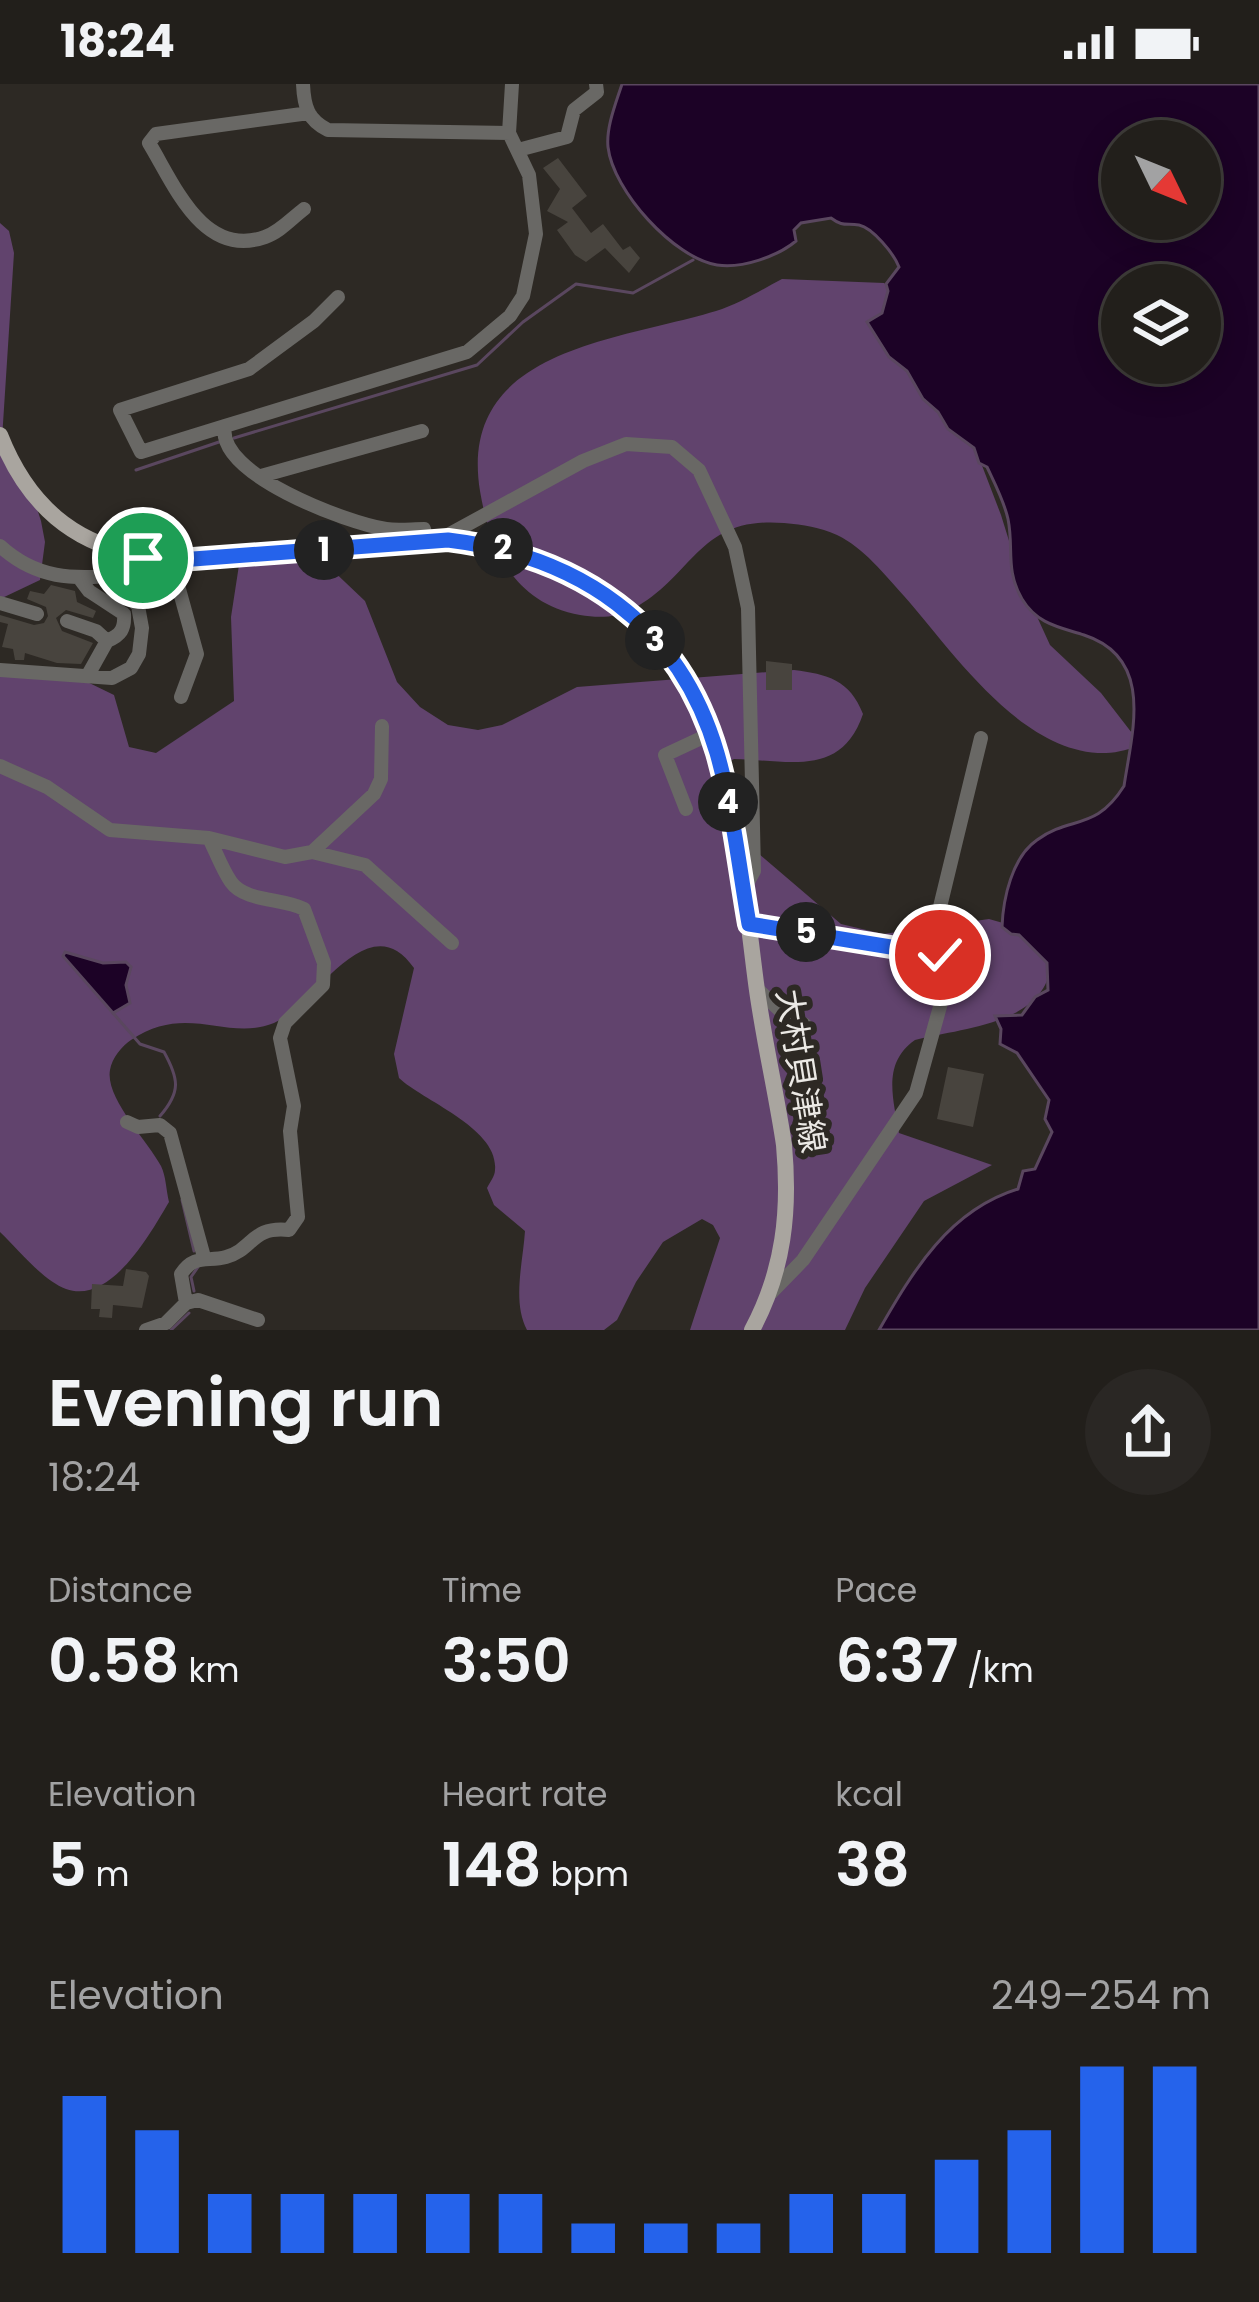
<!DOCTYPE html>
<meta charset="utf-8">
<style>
body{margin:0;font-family:Poppins,"Noto Sans JP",sans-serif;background:#2a2724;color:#f1f3f6;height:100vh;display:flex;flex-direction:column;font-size:45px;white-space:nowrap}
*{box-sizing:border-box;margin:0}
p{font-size:39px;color:#a2a2a3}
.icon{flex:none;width:66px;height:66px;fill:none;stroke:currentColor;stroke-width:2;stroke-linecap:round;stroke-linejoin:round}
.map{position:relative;height:1246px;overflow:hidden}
.details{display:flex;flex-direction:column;background:#221f1b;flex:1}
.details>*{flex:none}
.needle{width:78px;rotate:133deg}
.fabs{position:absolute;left:1101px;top:36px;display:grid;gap:24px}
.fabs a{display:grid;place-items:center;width:120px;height:120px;border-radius:50%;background:#221f1b;box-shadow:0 6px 30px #0003,0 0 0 3px #3f3d3a;font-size:60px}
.pin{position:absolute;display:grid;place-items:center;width:102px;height:102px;color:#fff;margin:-51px;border:6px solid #fff;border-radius:50%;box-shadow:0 3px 12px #0007}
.km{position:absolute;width:60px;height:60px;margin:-30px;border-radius:50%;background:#222;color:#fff;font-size:33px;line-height:60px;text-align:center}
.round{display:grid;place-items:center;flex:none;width:126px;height:126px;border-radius:63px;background:#2a2724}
.headline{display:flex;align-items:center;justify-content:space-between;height:204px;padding:0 48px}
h1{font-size:66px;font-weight:600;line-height:90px}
.stats{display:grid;grid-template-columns:repeat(3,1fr);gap:18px;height:204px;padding:12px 48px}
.stats div{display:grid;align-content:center}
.stats b{font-size:60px;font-weight:600}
.stats small{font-size:33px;font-weight:400}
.stats p{font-size:33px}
.chart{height:336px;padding:24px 48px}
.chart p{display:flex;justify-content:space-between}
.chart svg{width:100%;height:216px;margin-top:12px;stroke:#2563eb;stroke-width:6}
.status{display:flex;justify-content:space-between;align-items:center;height:84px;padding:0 60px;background:#221f1b;direction:ltr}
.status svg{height:33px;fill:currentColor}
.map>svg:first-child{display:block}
</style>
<div class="status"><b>18:24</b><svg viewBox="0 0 49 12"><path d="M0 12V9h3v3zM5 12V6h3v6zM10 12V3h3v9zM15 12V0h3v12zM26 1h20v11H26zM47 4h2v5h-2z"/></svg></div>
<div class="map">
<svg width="1259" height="1246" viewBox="0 0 1259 1246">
<rect width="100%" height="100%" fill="#2d2924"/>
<path fill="#61436d" d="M 0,139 L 9,147 L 14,169 L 2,355 L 33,412 L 41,437 L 45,458 L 40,496 L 0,515 Z
M 782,195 L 884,199 L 911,224 L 958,319 L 1001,431 L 1023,502 L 1050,561 L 1101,609 L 1142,662 C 1131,664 1118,669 1106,669 C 1022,671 954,569 904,512 C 884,490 864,464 837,451 C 819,443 804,441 784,439 C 698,432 695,491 633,525 C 617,534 598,534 580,531 C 515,519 490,467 480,407 C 457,265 617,257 716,227 C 739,220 761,206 782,195 Z
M 292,472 L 326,480 L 365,517 L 397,598 L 420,623 L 448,641 L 478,646 L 502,641 L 577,603 L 794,586 C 827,590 850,596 863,630 C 841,694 789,676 734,675 L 722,681 L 715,699 L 720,723 L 752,764 L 841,840 L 883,850 L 989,835 L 1017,843 L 1051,882 C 1043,941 961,944 915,956 C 882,979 893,1014 899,1049 L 992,1081 L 924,1117 L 865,1204 L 845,1246 L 690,1246 L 720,1154 L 713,1141 L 702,1135 L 663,1158 L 636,1198 L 617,1236 L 604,1246 L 527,1246 C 512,1218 523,1178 525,1147 L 494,1121 L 487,1104 C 490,1098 495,1092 495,1086 C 499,1044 423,1017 399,994 L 394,970 L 414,884 C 368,818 315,921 274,939 C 226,958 187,918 131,956 C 122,962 112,974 110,986 C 105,1014 147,1056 161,1082 C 166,1092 166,1106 169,1118 C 150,1150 111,1221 66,1205 C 42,1196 18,1165 0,1148 L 0,587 L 77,593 L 114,611 L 129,663 L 156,669 L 234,617 L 231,533 L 239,481 Z"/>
<path fill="#1c0226" stroke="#5a475f" stroke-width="3" fill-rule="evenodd" d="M 622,0 L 1259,0 L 1259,1246 L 879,1246 C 913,1187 949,1126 1018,1105 L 1023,1087 L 1035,1085 L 1052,1048 L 1045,1035 L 1049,1016 L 1017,969 L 1000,960 L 1001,945 L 995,932 L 1022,931 L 1035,913 L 1048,906 L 1047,879 L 1019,851 L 1011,850 L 1002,843 C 1003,815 1012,773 1037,756 C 1071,731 1095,748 1124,702 C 1132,648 1155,574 1084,551 C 1059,543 1037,540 1022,515 C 1005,486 1014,464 1008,435 C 1004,417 995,400 987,383 L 979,379 L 974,364 L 948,345 L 938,328 L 923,315 L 907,287 L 889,273 L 867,238 L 882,229 L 888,207 L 886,200 L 899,183 C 894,170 873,144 859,141 C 846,139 843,143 831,134 L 801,139 L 794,146 L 796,157 C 778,172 742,185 717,181 C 674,174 613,107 608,63 C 606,43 616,19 622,0 ZM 1122,57 L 1200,57 L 1200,135 L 1122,135 ZM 1122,201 L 1200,201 L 1200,279 L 1122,279 Z
M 65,868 L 103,879 L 126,878 L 131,883 L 126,901 L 130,919 L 113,929 L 63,872 Z"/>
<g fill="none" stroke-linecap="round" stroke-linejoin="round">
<path stroke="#5a475f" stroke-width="3" d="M 234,354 L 477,281 L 523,238 L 576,200 L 633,209 L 693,176
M 136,386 L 219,358
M 113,929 L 140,960 L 164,968 C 179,995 181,1008 160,1032
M 182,1116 L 194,1167
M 194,1207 L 191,1193 L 198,1183
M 171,1246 L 189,1229"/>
</g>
<path fill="#48443e" d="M 558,74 L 587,112 L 572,124 L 591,149 L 603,140 L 623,166 L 630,162 L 640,174 L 629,189 L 605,164 L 586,178 L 575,171 L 557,146 L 568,138 L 547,127 L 560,105 L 543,84 Z
M 51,501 L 75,507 L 77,518 L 96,527 L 93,534 L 66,526 L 56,534 L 62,547 L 93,559 L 81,580 L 57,579 L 25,569 L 24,576 L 15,576 L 13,565 L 2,563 L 8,540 L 0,538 L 0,531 L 34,541 L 44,539 L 48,532 L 46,523 L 27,515 L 30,507 L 44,510 Z
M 766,577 L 792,580 L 792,606 L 766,606 Z
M 948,983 L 984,990 L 973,1043 L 937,1035 Z
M 126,1185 L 146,1188 L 149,1192 L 142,1224 L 113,1221 L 112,1234 L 99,1233 L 100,1225 L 91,1225 L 92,1200 L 123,1202 Z"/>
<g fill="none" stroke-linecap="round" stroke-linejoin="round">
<path stroke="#696865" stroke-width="14" d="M 303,0 C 304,23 308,36 328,46 L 509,49
M 518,66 L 567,53 L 574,26 L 597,8 L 596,0
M 304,125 C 292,134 280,148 265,153 C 203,175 174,100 149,59 L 156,50 L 309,29
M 225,342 L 141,368 L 120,326 L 249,285 L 314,237 L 338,213
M 261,392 L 422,347
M 427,456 L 424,445 C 412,445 398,447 386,445 C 347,439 215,390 225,342 L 467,268 L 510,232 L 523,212 L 536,150 L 529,91 L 509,49 L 512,0
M 439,456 L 583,377 L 626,360 L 672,363 L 699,386 L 735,463 L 748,524 L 754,787 L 743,807
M 0,462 C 36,495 73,496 120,491
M 171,476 L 197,570 L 181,613
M 0,519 L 37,530
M 67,537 L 96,547 L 107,557 C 121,551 125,545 124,530 L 89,507 L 80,495
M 0,586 L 112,594 L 131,584 L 139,570 L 142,544 L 138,522 L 117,500 L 126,470
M 88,591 L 107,557
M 0,682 L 47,703 L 110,746 L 209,754
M 686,725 L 665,671 L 710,650
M 312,768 L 365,781 L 452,859
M 749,840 L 940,871 L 950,867 L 954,856 L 939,827 L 981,654
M 757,905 L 783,929 L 805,941
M 127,1038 L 138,1043 L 160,1041 L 170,1049 L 204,1173
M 771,1209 L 803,1176 L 916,1009 L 941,919 L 950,867
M 186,1219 L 198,1216 L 258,1236
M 146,1246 L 166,1239 L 186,1219 L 181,1190 C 194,1170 207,1178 226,1173 C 254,1165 251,1142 289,1146 L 298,1133 L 290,1047 L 294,1022 L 280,954 L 285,939 L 323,901 L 324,879 L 304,825 C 283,814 245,818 231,798 C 222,785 216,768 209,754 L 285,773 L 312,768 L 374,710 L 381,695 L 382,642"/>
<path stroke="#a9a59f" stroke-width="16" d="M 0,351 C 78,550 289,450 446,456 C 553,460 654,525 700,623 C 735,698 745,815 756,899 C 763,953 776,1007 784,1061 C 790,1127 784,1186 752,1246"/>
</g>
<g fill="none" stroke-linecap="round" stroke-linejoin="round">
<g stroke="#fff" stroke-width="24">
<path id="route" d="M 143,474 L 180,476 L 448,456 C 578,472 679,539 717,669 C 733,725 739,783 749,840 L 940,871"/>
</g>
<use href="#route" stroke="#2563eb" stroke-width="15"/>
</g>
<g text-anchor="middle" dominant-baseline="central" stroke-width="12" stroke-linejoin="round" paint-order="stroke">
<g font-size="33" fill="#ebe9e5" stroke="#2d2924">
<text transform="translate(801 987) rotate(81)">大村貝津線</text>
</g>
</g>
</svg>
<div class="fabs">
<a><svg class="needle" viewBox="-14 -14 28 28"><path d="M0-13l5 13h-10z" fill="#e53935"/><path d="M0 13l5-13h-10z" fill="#a2a2a3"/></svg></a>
<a><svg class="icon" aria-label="layers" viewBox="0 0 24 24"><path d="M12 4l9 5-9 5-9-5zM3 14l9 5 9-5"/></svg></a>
</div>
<div class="pin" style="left:143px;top:474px;background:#1e9e55"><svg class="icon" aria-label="arrive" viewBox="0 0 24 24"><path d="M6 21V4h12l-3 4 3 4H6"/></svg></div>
<div class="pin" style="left:940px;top:871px;background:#d93025"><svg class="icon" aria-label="check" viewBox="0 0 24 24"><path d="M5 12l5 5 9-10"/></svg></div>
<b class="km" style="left:324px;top:466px">1</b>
<b class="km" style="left:503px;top:464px">2</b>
<b class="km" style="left:655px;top:556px">3</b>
<b class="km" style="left:728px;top:718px">4</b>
<b class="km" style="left:806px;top:848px">5</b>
</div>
<section class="details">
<div class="headline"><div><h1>Evening run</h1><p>18:24</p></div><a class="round"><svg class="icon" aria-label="share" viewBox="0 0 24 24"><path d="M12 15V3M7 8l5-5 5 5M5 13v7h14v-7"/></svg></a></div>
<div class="stats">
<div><p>Distance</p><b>0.58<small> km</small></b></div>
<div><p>Time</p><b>3:50</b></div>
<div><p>Pace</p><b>6:37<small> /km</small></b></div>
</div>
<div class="stats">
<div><p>Elevation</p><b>5<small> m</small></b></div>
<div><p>Heart rate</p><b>148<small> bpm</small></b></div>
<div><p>kcal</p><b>38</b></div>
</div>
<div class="chart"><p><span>Elevation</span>249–254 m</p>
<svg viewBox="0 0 160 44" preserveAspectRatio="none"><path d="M5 44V12M15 44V19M25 44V32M35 44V32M45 44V32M55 44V32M65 44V32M75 44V38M85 44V38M95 44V38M105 44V32M115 44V32M125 44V25M135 44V19M145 44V6M155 44V6"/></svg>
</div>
</section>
